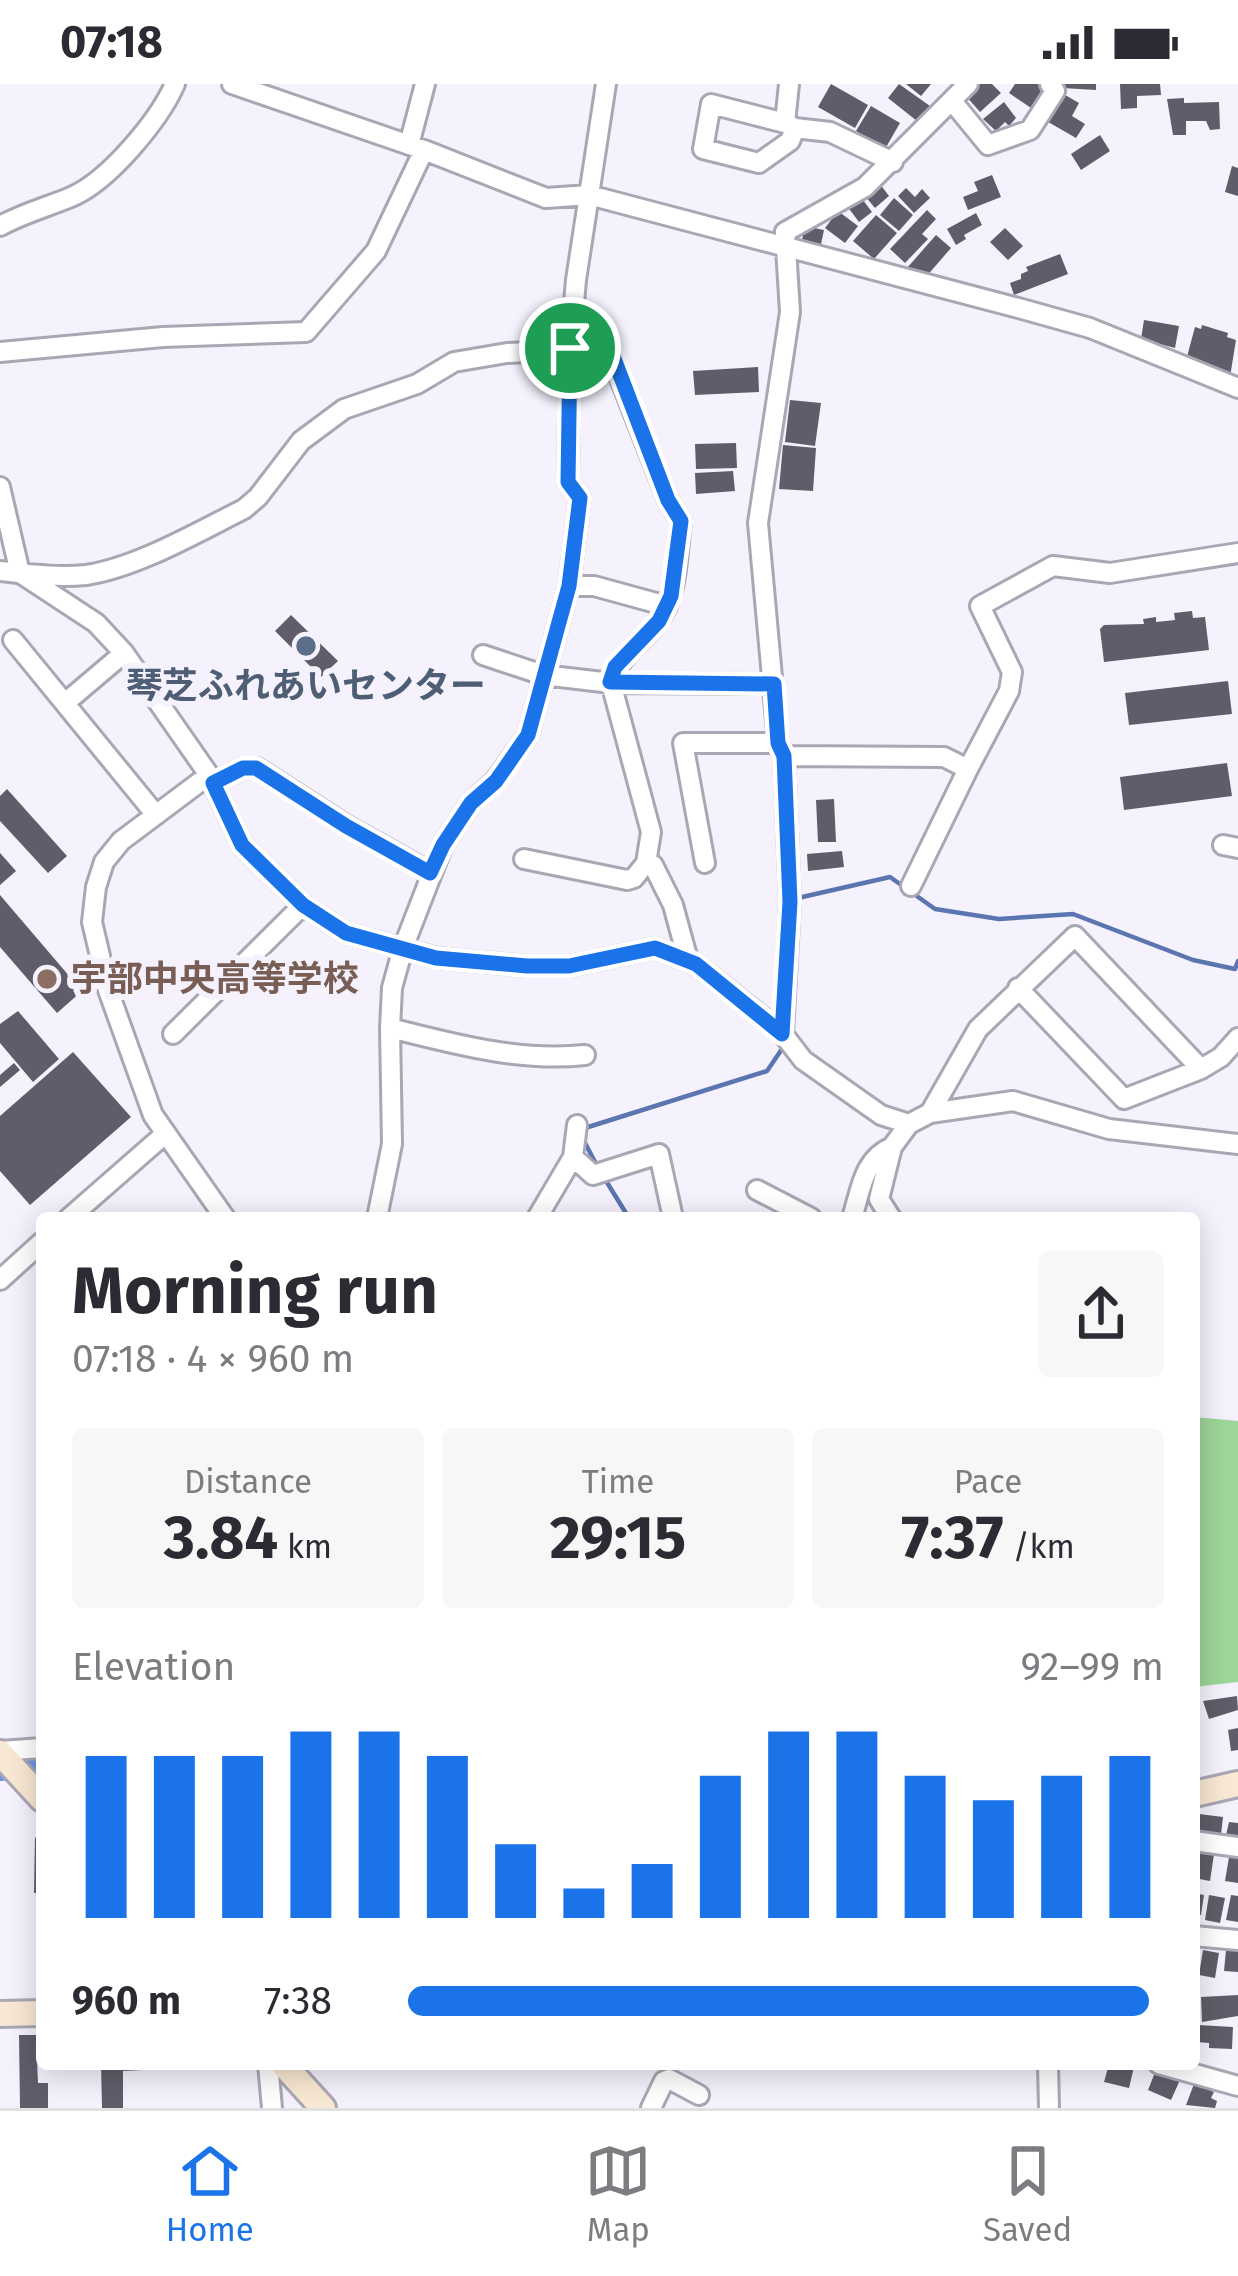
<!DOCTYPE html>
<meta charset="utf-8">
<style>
body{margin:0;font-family:"Fira Sans","Noto Sans JP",sans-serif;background:#f7f7f7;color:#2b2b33;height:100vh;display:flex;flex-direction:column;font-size:45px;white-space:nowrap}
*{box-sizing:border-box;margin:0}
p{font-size:39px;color:#7c7c81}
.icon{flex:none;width:66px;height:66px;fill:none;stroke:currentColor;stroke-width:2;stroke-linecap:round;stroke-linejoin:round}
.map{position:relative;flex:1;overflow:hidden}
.sheet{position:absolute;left:36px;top:1128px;width:1164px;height:858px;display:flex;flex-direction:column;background:#fff;border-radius:12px;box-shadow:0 6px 30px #0003}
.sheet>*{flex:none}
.pin{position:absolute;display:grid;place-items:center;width:102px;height:102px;color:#fff;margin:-51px;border:6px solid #fff;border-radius:50%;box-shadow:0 3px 12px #0007}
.round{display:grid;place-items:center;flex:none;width:126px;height:126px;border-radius:12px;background:#f7f7f7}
.head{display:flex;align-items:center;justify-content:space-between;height:204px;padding:0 36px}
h1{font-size:66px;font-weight:700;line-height:90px}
.metrics{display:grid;grid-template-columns:repeat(3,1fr);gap:18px;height:204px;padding:12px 36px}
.metrics div{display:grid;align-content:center;border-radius:12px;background:#f7f7f7;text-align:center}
.metrics b{font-size:60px;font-weight:700}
.metrics small{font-size:33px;font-weight:400}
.metrics p{font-size:33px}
.chart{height:336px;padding:24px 36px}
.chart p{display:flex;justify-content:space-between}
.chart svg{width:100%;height:216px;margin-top:12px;stroke:#1a73e8;stroke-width:6}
ul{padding:0 36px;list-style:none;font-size:39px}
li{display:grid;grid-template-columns:192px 144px 1fr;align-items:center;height:90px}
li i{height:30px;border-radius:15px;background:#1a73e8}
.status{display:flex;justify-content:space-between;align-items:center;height:84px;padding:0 60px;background:#fff;direction:ltr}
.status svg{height:33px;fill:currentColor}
.menu{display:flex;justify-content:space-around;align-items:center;height:168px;border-top:3px solid #e1e1e2;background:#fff;font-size:33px;color:#7c7c81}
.menu a{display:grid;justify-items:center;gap:6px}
.menu .active{color:#1a73e8}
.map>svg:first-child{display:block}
</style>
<div class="status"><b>07:18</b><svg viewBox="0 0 49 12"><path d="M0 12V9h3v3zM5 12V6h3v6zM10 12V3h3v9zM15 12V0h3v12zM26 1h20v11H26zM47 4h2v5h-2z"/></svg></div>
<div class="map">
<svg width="1238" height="2024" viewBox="0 0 1238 2024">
<rect width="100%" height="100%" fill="#f5f2fe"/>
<path fill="#9dd698" d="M 1194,1333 L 1238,1337 L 1238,1598 L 1194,1603 Z"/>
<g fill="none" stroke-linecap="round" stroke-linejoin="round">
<path stroke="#5a75af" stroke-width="4.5" d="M 798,820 L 798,814 L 890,793 L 935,825 L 999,835 L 1073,830 L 1193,876 L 1235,885 L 1238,877
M 585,1044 L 767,987 L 784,962
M 583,1055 L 597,1082
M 603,1092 L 629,1134"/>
<path stroke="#6d94e5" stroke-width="30" d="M 0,1682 L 42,1678"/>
</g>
<path fill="#605d6a" d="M 831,0 L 868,21 L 855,44 L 818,23 Z
M 899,0 L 930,22 L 917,37 L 888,14 Z
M 906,0 L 931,0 L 921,12 Z
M 978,0 L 992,0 L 1001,9 L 980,28 L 965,11 Z
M 1015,0 L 1043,0 L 1046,2 L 1031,24 L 1009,9 Z
M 1063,0 L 1096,0 L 1096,6 L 1062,4 Z
M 1120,0 L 1160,0 L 1161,11 L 1137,12 L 1137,24 L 1121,25 Z
M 1060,8 L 1079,19 L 1072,32 L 1085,40 L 1076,54 L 1043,35 Z
M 1184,14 L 1184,19 L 1219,18 L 1220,45 L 1210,46 L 1206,37 L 1186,37 L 1186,51 L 1173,51 L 1167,15 Z
M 1004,18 L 1016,34 L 1009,42 L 1005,38 L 996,47 L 983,35 Z
M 871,22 L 900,39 L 885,65 L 856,47 Z
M 1100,51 L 1110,67 L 1081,86 L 1071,70 Z
M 1232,82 L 1238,84 L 1238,112 L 1225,108 Z
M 992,91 L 1001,113 L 968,126 L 963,113 L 978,107 L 974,98 Z
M 880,100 L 889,112 L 875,124 L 865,112 Z
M 906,104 L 915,113 L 922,105 L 930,114 L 914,129 L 898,112 Z
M 860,112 L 872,128 L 859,138 L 847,122 Z
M 894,114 L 913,131 L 899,147 L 880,131 Z
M 927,126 L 936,135 L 922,150 L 928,155 L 905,179 L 890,165 Z
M 838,127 L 858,142 L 845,159 L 825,144 Z
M 976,129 L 982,141 L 964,151 L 966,155 L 956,161 L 947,145 Z
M 876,131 L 897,149 L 874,175 L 853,157 Z
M 805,142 L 824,146 L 820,165 L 801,160 Z
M 1005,144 L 1023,162 L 1008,176 L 990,158 Z
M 936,151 L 951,164 L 925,194 L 907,184 Z
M 1060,170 L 1068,190 L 1014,211 L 1010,199 L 1021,195 L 1021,190 L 1028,187 L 1026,183 Z
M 1144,236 L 1179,242 L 1175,264 L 1141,255 Z
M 1202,241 L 1228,249 L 1227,253 L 1236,256 L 1230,293 L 1185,280 L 1195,243 L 1201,245 Z
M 758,283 L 759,308 L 695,311 L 693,287 Z
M 790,316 L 821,319 L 815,362 L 785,358 Z
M 736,359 L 737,384 L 696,385 L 695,360 Z
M 783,361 L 816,364 L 813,407 L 779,405 Z
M 733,387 L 735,407 L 696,410 L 695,389 Z
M 1192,527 L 1193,534 L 1205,533 L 1209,566 L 1104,578 L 1100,545 L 1104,541 L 1144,540 L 1143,535 L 1156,533 L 1156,538 L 1175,536 L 1174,529 Z
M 291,531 L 338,577 L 321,593 L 275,547 Z
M 1228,597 L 1232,630 L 1129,641 L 1125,609 Z
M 1227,679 L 1232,712 L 1124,726 L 1120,693 Z
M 7,705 L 67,772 L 48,789 L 0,737 L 0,712 Z
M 834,715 L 836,758 L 818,758 L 816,716 Z
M 842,767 L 844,783 L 808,787 L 807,770 Z
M 0,769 L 16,787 L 0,801 Z
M 0,811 L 82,907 L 57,929 L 0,863 Z
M 18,927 L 59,975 L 33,998 L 0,959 L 0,940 Z
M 73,968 L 131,1033 L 30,1121 L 0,1087 L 0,1032 Z
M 14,979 L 20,986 L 0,1003 L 0,991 Z
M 1237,1612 L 1238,1626 L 1209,1635 L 1203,1617 Z
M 1238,1644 L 1238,1666 L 1231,1667 L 1228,1646 Z
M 1199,1730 L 1223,1733 L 1221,1751 L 1197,1749 Z
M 1229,1738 L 1238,1739 L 1238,1753 L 1226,1751 Z
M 35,1753 L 42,1760 L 42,1808 L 34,1809 Z
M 1194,1767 L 1214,1770 L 1210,1797 L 1194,1794 Z
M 1229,1773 L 1238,1774 L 1238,1799 L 1225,1797 Z
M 1194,1809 L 1204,1811 L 1201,1831 L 1194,1830 Z
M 1209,1811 L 1225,1814 L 1220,1839 L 1205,1836 Z
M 1231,1811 L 1238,1812 L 1238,1838 L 1226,1836 Z
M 1203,1866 L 1219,1869 L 1215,1894 L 1199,1891 Z
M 1226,1866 L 1238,1867 L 1238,1888 L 1224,1887 Z
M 1238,1911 L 1238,1932 L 1202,1938 L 1201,1913 Z
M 1198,1941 L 1233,1943 L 1232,1965 L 1209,1964 L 1209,1959 L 1197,1958 Z
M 19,1951 L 36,1951 L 38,1999 L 48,1999 L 48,2024 L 20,2024 Z
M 101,1980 L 143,1980 L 143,1986 L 123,1987 L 123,2024 L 102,2024 Z
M 1109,1980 L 1134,1983 L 1129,2004 L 1104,1998 Z
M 1156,1986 L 1180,1996 L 1171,2016 L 1148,2006 Z
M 1194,2000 L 1214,2008 L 1211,2014 L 1217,2017 L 1215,2024 L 1186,2021 Z"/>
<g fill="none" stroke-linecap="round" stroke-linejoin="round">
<g stroke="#aaa7b5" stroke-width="24">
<path id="street" d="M 232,0 L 424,66 L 546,114 L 589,111 L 1022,225 L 1090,244 L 1238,304
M 789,0 L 785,39 L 795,44 L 830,48 L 893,78
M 952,17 L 988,61 L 1030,46 L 1055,7 L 1050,0
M 785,39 L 711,20 L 703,65 L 759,79 L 790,57 L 795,44
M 409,61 L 425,0
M 0,142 C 24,129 47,123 71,113 C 109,97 159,36 175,0
M 0,268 L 163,253 L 306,248 L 376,167 L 424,66
M 0,403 L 20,489 L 96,539 L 124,569 L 209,691 L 242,761 L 303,821 L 346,849 L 437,874 L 527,882 L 569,882 L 655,864 L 696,880 L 783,950 L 803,976 L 881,1031 L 909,1040
M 0,487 C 29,490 57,494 86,491 C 136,484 198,448 244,425 L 258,413 L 301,357 L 344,325 L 417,300 L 454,278 L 507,269 L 608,264 L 668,416 L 681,437 C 677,470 678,512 657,539 C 641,559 618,573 611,599 L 651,748 L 646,779 L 653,781 L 673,821 L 688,876
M 569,502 L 594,502 L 667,522
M 13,556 L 156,731
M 483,571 L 543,591 L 611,599 L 774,600
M 65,619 L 124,569
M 784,672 L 944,673 L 968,685 L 1009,607 L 1012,588 L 980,522 L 1053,482 L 1110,489 L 1238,469
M 209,691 L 121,757 L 104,778 L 96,803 L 92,838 L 108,906 L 153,1031 L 225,1134
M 213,699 L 243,684 L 257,684 L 347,742 L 431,789
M 1223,761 L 1238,764
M 524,775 L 627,796 L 634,794 L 646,779
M 705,779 L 683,659 L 778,659
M 911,802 L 968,685
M 390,944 C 454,960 519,978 585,971
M 173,950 L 303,821
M 783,950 L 790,818 L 784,672 L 778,659 L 758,439 L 790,228 L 785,148 L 865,103 L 968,0
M 1201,985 L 1221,973 L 1238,954
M 930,1029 L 978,945 L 1075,852 L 1201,985 L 1124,1015 L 1018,904
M 573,1073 L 593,1091 L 659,1070 L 673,1134
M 757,1106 L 811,1134
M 69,1134 L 165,1050
M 377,1134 L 392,1060 L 390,944 L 392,904 L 403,864 L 443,761 L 471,719 L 496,696 L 528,651 L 569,502 L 580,414 L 568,398 L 570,264 L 576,196 L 606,0
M 537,1134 L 573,1073 L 577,1041
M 852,1134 C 861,1106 863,1075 892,1063
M 891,1134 L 879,1115 L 892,1063 L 909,1040 L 930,1029 L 1013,1017 L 1109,1045 L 1238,1060
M 0,1196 L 42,1158
M 0,1667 L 42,1664
M 1194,1757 L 1238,1763
M 1194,1852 L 1238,1856
M 268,1980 L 272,2024
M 1048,1980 L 1049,2024
M 1159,1980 L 1238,2002
M 651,2024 L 664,1997 L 669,1995 L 699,2011"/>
</g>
<g stroke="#aaa7b5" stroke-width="30">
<path id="secondary" d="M 0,1669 L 42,1715
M 1194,1710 L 1238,1700
M 0,1930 L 42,1929
M 283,1980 L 323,2024"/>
</g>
<use href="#street" stroke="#fff" stroke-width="18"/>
<use href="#secondary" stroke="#f9e8d3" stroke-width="24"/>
</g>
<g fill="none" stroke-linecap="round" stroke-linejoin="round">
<g stroke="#fff" stroke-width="24">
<path id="route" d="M 570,264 L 611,267 L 668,416 L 681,437 L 671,512 L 659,537 L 615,583 L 610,598 L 774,600 L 778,659 L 784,672 L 790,818 L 782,950 L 696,880 L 655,864 L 569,882 L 527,882 L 436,874 L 346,849 L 303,821 L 242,761 L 213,699 L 243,684 L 256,684 L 346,742 L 430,789 L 443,761 L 471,719 L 496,697 L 528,651 L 569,502 L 580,414 L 568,398 Z"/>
</g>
<use href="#route" stroke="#1a73e8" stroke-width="15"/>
</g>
<circle fill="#5c6f8a" stroke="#f5f2fe" stroke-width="4.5" cx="306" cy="562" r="12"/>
<circle fill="#8d6e63" stroke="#f5f2fe" stroke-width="4.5" cx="47" cy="895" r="12"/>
<g text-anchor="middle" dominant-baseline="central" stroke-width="12" stroke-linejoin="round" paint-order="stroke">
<g font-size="36" font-weight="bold" fill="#4e5e75" stroke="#f5f2fe">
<text x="306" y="602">琴芝ふれあいセンター</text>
</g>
<g font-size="36" font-weight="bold" fill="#785e54" stroke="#f5f2fe" text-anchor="start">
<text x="71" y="895">宇部中央高等学校</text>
</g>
</g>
</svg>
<div class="pin" style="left:570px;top:264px;background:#1e9e55"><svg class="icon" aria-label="arrive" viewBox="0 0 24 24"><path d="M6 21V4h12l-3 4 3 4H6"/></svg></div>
<section class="sheet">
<div class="head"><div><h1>Morning run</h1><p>07:18 · 4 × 960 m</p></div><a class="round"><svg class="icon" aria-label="share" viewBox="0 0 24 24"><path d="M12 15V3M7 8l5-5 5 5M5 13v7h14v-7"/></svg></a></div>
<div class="metrics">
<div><p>Distance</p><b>3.84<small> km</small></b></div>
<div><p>Time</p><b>29:15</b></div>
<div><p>Pace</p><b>7:37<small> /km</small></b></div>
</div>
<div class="chart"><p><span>Elevation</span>92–99 m</p>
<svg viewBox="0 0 160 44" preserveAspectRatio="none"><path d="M5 44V11M15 44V11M25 44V11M35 44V6M45 44V6M55 44V11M65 44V29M75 44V38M85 44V33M95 44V15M105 44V6M115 44V6M125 44V15M135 44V20M145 44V15M155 44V11"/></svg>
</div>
<ul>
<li><b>960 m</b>7:38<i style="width:98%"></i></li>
</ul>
</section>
</div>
<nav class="menu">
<a class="active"><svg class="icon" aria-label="home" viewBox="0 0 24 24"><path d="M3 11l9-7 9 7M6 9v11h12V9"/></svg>Home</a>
<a><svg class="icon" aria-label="map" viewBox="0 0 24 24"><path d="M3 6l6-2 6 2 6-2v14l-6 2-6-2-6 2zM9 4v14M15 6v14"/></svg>Map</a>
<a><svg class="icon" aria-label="saved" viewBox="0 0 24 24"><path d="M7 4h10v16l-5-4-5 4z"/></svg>Saved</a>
</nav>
